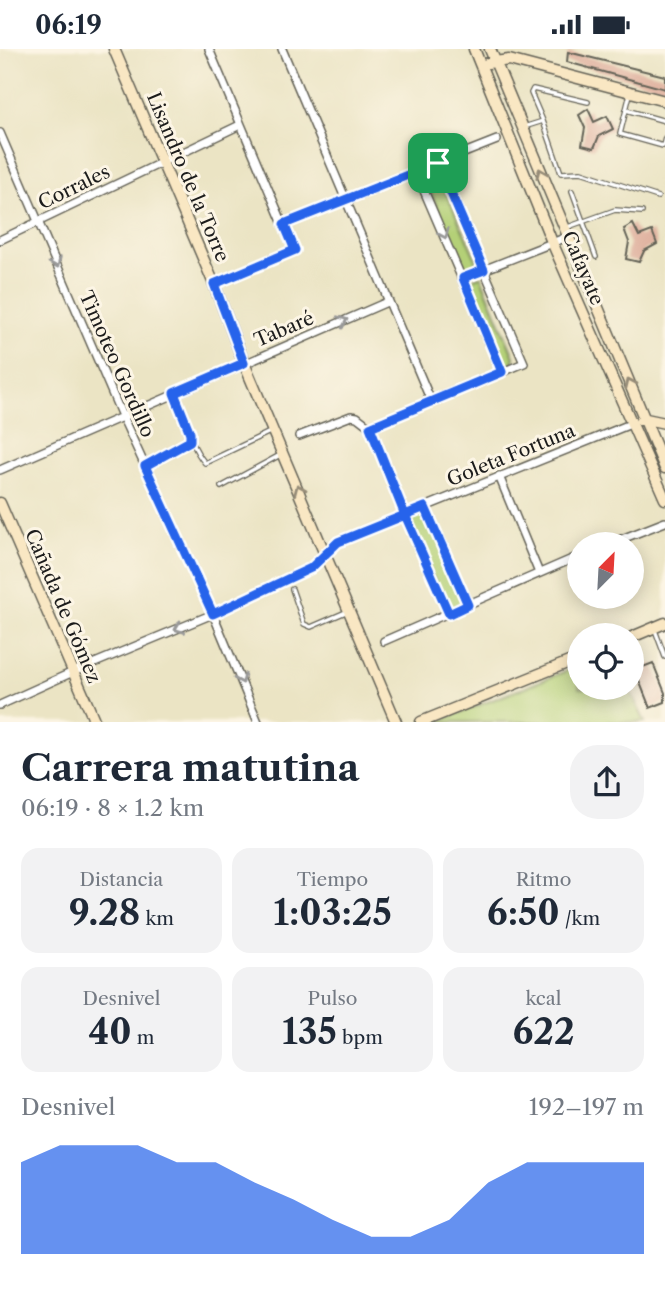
<!DOCTYPE html>
<html lang="es">
<meta charset="utf-8">
<style>
body{margin:0;font-family:"Libre Caslon Text",serif;background:#f2f2f3;color:#1f2937;height:100vh;display:flex;flex-direction:column;font-size:26px;white-space:nowrap}
*{box-sizing:border-box;margin:0}
p{font-size:23px;color:#747a83}
.icon{flex:none;width:38px;height:38px;fill:none;stroke:currentColor;stroke-width:2;stroke-linecap:round;stroke-linejoin:round}
.map{position:relative;height:673px;overflow:hidden}
.panel{display:flex;flex-direction:column;background:#fff;flex:1}
.panel>*{flex:none}
.needle{width:46px;rotate:24deg}
.buttons{position:absolute;left:567px;top:483px;display:grid;gap:14px}
.buttons a{display:grid;place-items:center;width:77px;height:77px;border-radius:50%;background:#fff;box-shadow:0 4px 18px #0003;font-size:35px}
.pin{position:absolute;display:grid;place-items:center;width:60px;height:60px;color:#fff;margin:-30px;border-radius:14px;box-shadow:0 4px 10px #0006}
.round{display:grid;place-items:center;flex:none;width:74px;height:74px;border-radius:28px;background:#f2f2f3}
.overview{display:flex;align-items:center;justify-content:space-between;height:119px;padding:0 21px}
h1{font-size:38px;font-weight:800;line-height:52px}
.stats{display:grid;grid-template-columns:repeat(3,1fr);gap:10px;height:119px;padding:7px 21px}
.stats div{display:grid;align-content:center;border-radius:18px;background:#f2f2f3;text-align:center}
.stats b{font-size:35px;font-weight:800}
.stats small{font-size:19px;font-weight:400}
.stats p{font-size:19px}
.chart{height:196px;padding:14px 21px}
.chart p{display:flex;justify-content:space-between}
.chart svg{width:100%;height:126px;margin-top:7px;fill:#2563eb;opacity:.7}
.status{display:flex;justify-content:space-between;align-items:center;height:49px;padding:0 35px;background:#fff;direction:ltr}
.status svg{height:19px;fill:currentColor}
.map>svg:first-child{display:block}
</style>
<div class="status"><b>06:19</b><svg viewBox="0 0 49 12"><path d="M0 12V9h3v3zM5 12V6h3v6zM10 12V3h3v9zM15 12V0h3v12zM26 1h20v11H26zM47 4h2v5h-2z"/></svg></div>
<div class="map">
<svg width="665" height="673" viewBox="0 0 665 673">
<rect width="100%" height="100%" fill="#fcf5e5"/>
<filter id="ink" filterUnits="userSpaceOnUse"><feTurbulence type="fractalNoise" baseFrequency=".0143" numOctaves="2"/><feDisplacementMap in="SourceGraphic" scale="14" xChannelSelector="R" yChannelSelector="G"/><feConvolveMatrix kernelMatrix="1 2 1 2 8 2 1 2 1" color-interpolation-filters="sRGB"/></filter>
<filter id="wash" filterUnits="userSpaceOnUse"><feTurbulence type="fractalNoise" baseFrequency=".00686" numOctaves="4" result="noise"/><feDisplacementMap in="SourceGraphic" scale="28" xChannelSelector="R" yChannelSelector="G"/><feGaussianBlur stdDeviation="1.57" result="paint"/><feColorMatrix in="noise" values="0 0 0 0 0 0 0 0 0 0 0 0 0 0 0 0 0 1.4 0 .05"/><feComposite in="paint" operator="in"/></filter>
<g filter="url(#wash)">
<rect width="100%" height="100%" fill="#ebe4c4"/>
<path fill="#b4d077" stroke="#68764a" stroke-width="2" d="M 429,123 L 433,123 L 439,128 L 476,210 L 474,218 L 466,219 L 462,216 L 425,130 Z
M 478,227 L 481,228 L 514,308 L 512,316 L 509,318 L 502,315 L 471,234 L 472,230 Z
M 425,458 L 468,556 L 449,565 L 405,466 Z
M 579,617 L 579,639 L 629,639 L 645,673 L 436,673 Z"/>
<g id="blocks">
<path fill="#deae9b" d="M 568,3 L 665,27 L 665,40 L 567,13 Z
M 588,60 L 594,73 L 607,67 L 613,80 L 599,87 L 594,99 L 582,96 L 585,79 L 579,66 Z
M 633,175 L 639,187 L 652,182 L 657,195 L 644,202 L 639,213 L 626,210 L 629,193 L 624,180 Z
M 653,614 L 665,644 L 665,653 L 650,659 L 635,621 Z"/>
</g>
</g>
<g filter="url(#ink)">
<use href="#blocks" fill-opacity="0" stroke="#646257" stroke-width="2"/>
<g fill="none" stroke-linecap="round" stroke-linejoin="round">
<g stroke="#646257" stroke-width="6">
<path id="lane" d="M 630,45 L 620,85 L 663,97 L 665,89
M 626,61 L 665,72
M 543,72 L 531,44 L 533,40 L 588,53
M 524,78 L 543,72 L 561,124 L 581,123 L 658,148
M 572,142 L 596,208
M 565,179 L 615,161 L 642,163
M 175,346 C 184,368 190,397 205,414 L 272,382
M 146,416 L 190,392
M 221,438 L 282,405
M 292,540 L 304,575 L 311,578 L 348,562
M 655,581 L 665,608"/>
</g>
<g stroke="#646257" stroke-width="10">
<path id="street" d="M 209,0 L 294,201 L 214,235
M 282,0 L 431,352
M 0,84 L 122,367 L 213,565 L 258,673
M 416,123 L 502,323
M 284,175 L 497,91
M 0,191 L 240,76
M 463,229 L 567,188
M 370,378 L 524,314 L 438,114
M 299,387 L 351,367 L 357,368 L 370,378 L 405,466 L 449,565
M 0,421 L 387,253
M 499,427 L 539,524
M 425,458 L 468,556
M 609,495 L 665,473
M 384,592 L 579,507
M 0,656 L 73,623 L 213,565 L 311,519 L 338,493 L 633,374"/>
</g>
<g stroke="#646257" stroke-width="13">
<path id="secondary" d="M 114,0 L 214,235 L 244,314 L 396,673
M 474,0 L 552,193 L 665,450
M 490,0 L 665,419
M 488,14 L 509,11 L 665,52
M 641,371 L 646,370 L 665,374
M 0,454 L 95,673
M 632,588 L 665,574
M 421,673 L 579,609"/>
</g>
<use href="#lane" stroke="#fff" stroke-width="3.5"/>
<use href="#street" stroke="#fff" stroke-width="7"/>
<use href="#secondary" stroke="#f9e7c3" stroke-width="10"/>
</g>
<defs><path id="oneway-chevron" d="M-2-3.5L2.5 0L-2 3.5" fill="none" stroke-width="1.6" stroke-linecap="round" stroke-linejoin="round" transform="scale(1.75)"/></defs>
<g stroke="#968c78">
<use href="#oneway-chevron" transform="translate(541 124) rotate(-112)"/>
<use href="#oneway-chevron" transform="translate(630 334) rotate(-114)"/>
<use href="#oneway-chevron" transform="translate(299 440) rotate(-113)"/>
</g>
<g stroke="#999">
<use href="#oneway-chevron" transform="translate(444 185) rotate(66)"/>
<use href="#oneway-chevron" transform="translate(56 214) rotate(67)"/>
<use href="#oneway-chevron" transform="translate(343 272) rotate(-23)"/>
<use href="#oneway-chevron" transform="translate(179 579) rotate(158)"/>
<use href="#oneway-chevron" transform="translate(241 630) rotate(67)"/>
</g>
</g>
<g fill="none" stroke-linecap="round" stroke-linejoin="round" filter="url(#ink)">
<g stroke="#fff" stroke-width="14">
<path id="route" d="M 438,114 L 284,175 L 295,201 L 214,235 L 244,314 L 174,344 L 190,384 L 190,392 L 145,417 L 213,565 L 311,519 L 338,493 L 425,458 L 468,556 L 449,565 L 405,466 L 370,378 L 502,323 L 463,229 L 484,221 L 438,114"/>
</g>
<use href="#route" stroke="#2563eb" stroke-width="9"/>
</g>
<g text-anchor="middle" dominant-baseline="central" stroke-width="6" stroke-linejoin="round" paint-order="stroke">
<g font-size="19" fill="#1c1c1c" stroke="#fcf5e5">
<text transform="translate(188 128) rotate(67)">Lisandro de la Torre</text>
<text transform="translate(74 138) rotate(-26)">Corrales</text>
<text transform="translate(583 219) rotate(67)">Cafayate</text>
<text transform="translate(284 280) rotate(-23)">Tabaré</text>
<text transform="translate(117 315) rotate(66)">Timoteo Gordillo</text>
<text transform="translate(511 406) rotate(-22)">Goleta Fortuna</text>
<text transform="translate(63 557) rotate(67)">Cañada de Gómez</text>
</g>
</g>
</svg>
<div class="buttons">
<a><svg class="needle" viewBox="-14 -14 28 28"><path d="M0-13l5 13h-10z" fill="#e53935"/><path d="M0 13l5-13h-10z" fill="#747a83"/></svg></a>
<a><svg class="icon" aria-label="locate" viewBox="0 0 24 24"><circle cx="12" cy="12" r="6"/><path d="M12 2v4M12 18v4M2 12h4M18 12h4"/></svg></a>
</div>
<div class="pin" style="left:438px;top:114px;background:#1e9e55"><svg class="icon" aria-label="arrive" viewBox="0 0 24 24"><path d="M6 21V4h12l-3 4 3 4H6"/></svg></div>
</div>
<section class="panel">
<div class="overview"><div><h1>Carrera matutina</h1><p>06:19 · 8 × 1.2 km</p></div><a class="round"><svg class="icon" aria-label="share" viewBox="0 0 24 24"><path d="M12 15V3M7 8l5-5 5 5M5 13v7h14v-7"/></svg></a></div>
<div class="stats">
<div><p>Distancia</p><b>9.28<small> km</small></b></div>
<div><p>Tiempo</p><b>1:03:25</b></div>
<div><p>Ritmo</p><b>6:50<small> /km</small></b></div>
</div>
<div class="stats">
<div><p>Desnivel</p><b>40<small> m</small></b></div>
<div><p>Pulso</p><b>135<small> bpm</small></b></div>
<div><p>kcal</p><b>622</b></div>
</div>
<div class="chart"><p><span>Desnivel</span>192–197 m</p>
<svg viewBox="0 0 160 44" preserveAspectRatio="none"><path d="M0 44V12L10 6L20 6L30 6L40 12L50 12L60 19L70 25L80 32L90 38L100 38L110 32L120 19L130 12L140 12L150 12L160 12V44z"/></svg>
</div>
</section>
